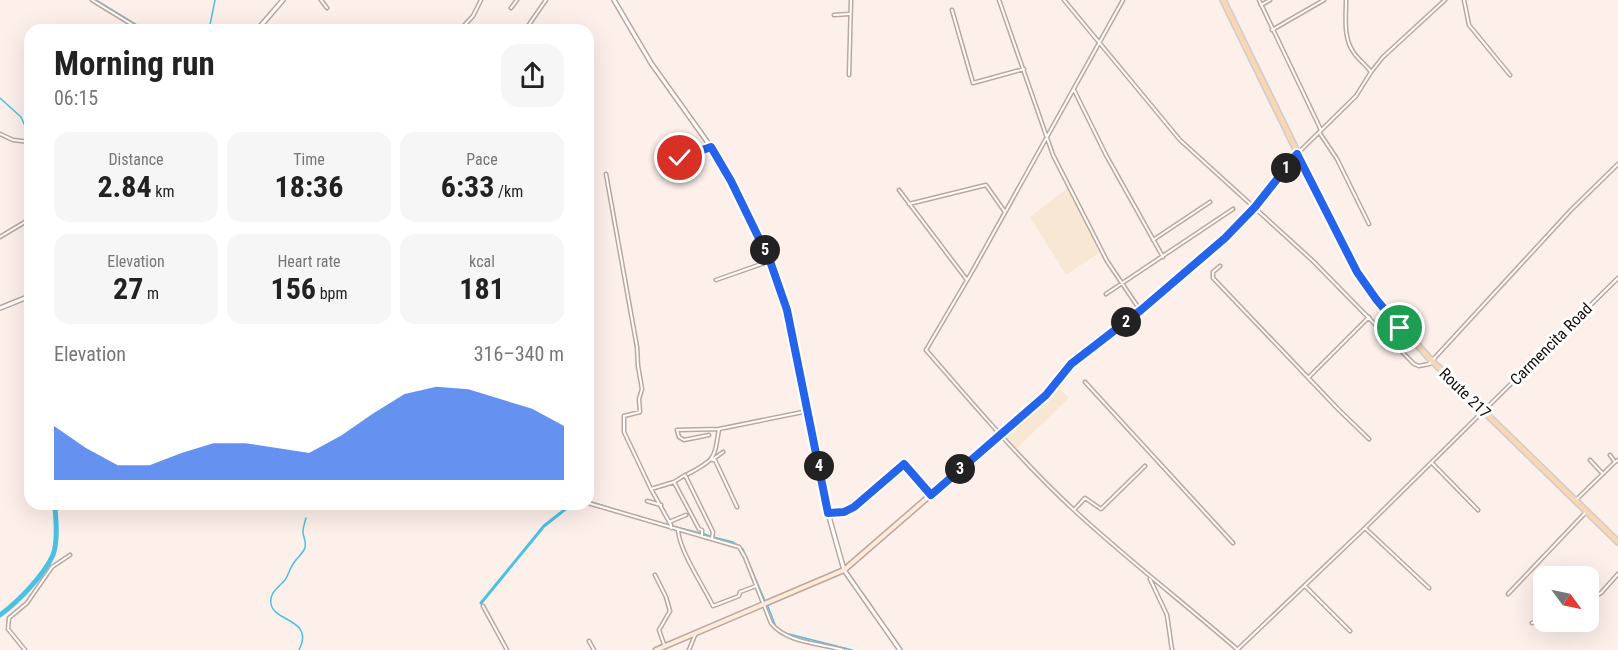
<!DOCTYPE html>
<meta charset="utf-8">
<style>
body{margin:0;font-family:"Roboto Condensed",sans-serif;background:#f6f6f6;color:#222;height:100vh;display:flex;flex-direction:column;font-size:22px;white-space:nowrap}
*{box-sizing:border-box;margin:0}
p{font-size:20px;color:#767676}
.icon{flex:none;width:33px;height:33px;fill:none;stroke:currentColor;stroke-width:2;stroke-linecap:round;stroke-linejoin:round}
.map{position:relative;flex:1;overflow:hidden}
.drawer{position:absolute;left:24px;top:24px;width:570px;height:486px;display:flex;flex-direction:column;background:#fff;border-radius:18px;box-shadow:0 6px 24px #0002}
.drawer>*{flex:none}
.needle{width:39px;rotate:123deg}
.fabs{position:absolute;left:1533px;top:566px;display:grid;gap:12px}
.fabs a{display:grid;place-items:center;width:66px;height:66px;border-radius:12px;background:#fff;box-shadow:0 6px 24px #0002;font-size:30px}
.pin{position:absolute;display:grid;place-items:center;width:51px;height:51px;color:#fff;margin:-26px;border:3px solid #fff;border-radius:50%;box-shadow:0 2px 6px #0007}
.km{position:absolute;width:30px;height:30px;margin:-15px;border-radius:50%;background:#222;color:#fff;font-size:16px;line-height:30px;text-align:center}
.round{display:grid;place-items:center;flex:none;width:63px;height:63px;border-radius:18px;background:#f6f6f6}
.summary{display:flex;align-items:center;justify-content:space-between;height:102px;padding:0 30px}
h1{font-size:33px;font-weight:700;line-height:45px}
.metrics{display:grid;grid-template-columns:repeat(3,1fr);gap:9px;height:102px;padding:6px 30px}
.metrics div{display:grid;align-content:center;border-radius:15px;background:#f6f6f6;text-align:center}
.metrics b{font-size:30px;font-weight:700}
.metrics small{font-size:16px;font-weight:400}
.metrics p{font-size:16px}
.chart{height:168px;padding:12px 30px}
.chart p{display:flex;justify-content:space-between}
.chart svg{width:100%;height:108px;margin-top:6px;fill:#2563eb;opacity:.7}
.map>svg:first-child{display:block}
</style>
<div class="map">
<svg width="1618" height="650" viewBox="0 0 1618 650">
<rect width="100%" height="100%" fill="#fdf0eb"/>
<path fill="#f7e7d4" d="M 1069,187 L 1100,252 L 1066,275 L 1030,217 Z
M 1058,387 L 1069,398 L 1016,449 L 1003,435 Z"/>
<g fill="none" stroke-linecap="round" stroke-linejoin="round">
<path stroke="#4ac1e3" stroke-width="1.5" d="M 96,0 L 145,30
M 209,30 L 215,0
M 0,98 L 21,117 L 25,126 L 30,130
M 588,501 L 670,526
M 672,526 L 700,533
M 704,534 L 710,536
M 713,537 L 733,542 L 743,549 L 765,601
M 767,604 L 776,627 L 785,633 L 852,650
M 299,650 C 315,619 274,622 271,604 C 269,593 278,588 284,581 C 288,577 289,570 293,564 C 296,559 301,555 304,550 C 308,543 303,538 303,532 C 303,527 305,522 306,518"/>
<path stroke="#4ac1e3" stroke-width="3" d="M 481,603 L 544,526 L 572,504"/>
<path stroke="#4ac1e3" stroke-width="5" d="M 0,615 C 18,602 44,575 53,555 C 58,541 56,521 55,507 L 58,504"/>
<g stroke="#bba79f" stroke-width="5">
<path id="minor" d="M 92,0 L 141,30
M 321,0 L 327,8
M 999,0 L 1053,155 L 1107,261 L 1140,310
M 1064,0 L 1180,140 L 1313,261 L 1414,364 L 1419,366 L 1429,364 L 1571,210 L 1618,164
M 1123,0 L 973,270 L 926,350 C 974,405 1021,461 1075,511 C 1127,559 1184,603 1238,650
M 1259,0 L 1321,130
M 1346,0 C 1346,18 1343,38 1354,53 C 1359,60 1366,65 1371,72
M 1464,0 L 1469,25 L 1510,75
M 1261,5 L 1270,0
M 511,8 L 517,0
M 952,10 L 973,83 L 1024,69
M 834,15 L 849,14
M 460,30 L 473,16 L 481,0
M 520,30 L 528,26 L 546,0
M 1272,30 L 1324,0
M 849,75 L 851,0
M 1074,90 L 1106,155 L 1163,257
M 1319,132 L 1337,159 L 1369,224
M 0,134 L 13,140 L 30,142
M 1298,153 L 1356,96 L 1371,72 L 1383,57 L 1445,0
M 680,158 L 711,147
M 606,174 L 637,347 L 638,366 L 642,389 L 639,399 L 640,412 L 624,416 L 624,432 L 651,489 L 671,525 L 671,528
M 899,190 L 967,280
M 909,204 L 986,185 L 1005,212
M 0,237 L 30,219
M 1153,240 L 1210,202
M 1220,266 L 1213,272 L 1213,278 L 1338,409 L 1369,439
M 716,280 L 770,261
M 1106,294 L 1233,209
M 1309,377 L 1369,317
M 1085,382 L 1233,543
M 709,435 L 684,440 L 679,437 L 677,430 L 719,429 L 808,411
M 723,452 L 712,460 L 715,460 L 737,507
M 1610,455 L 1615,462 L 1618,460
M 1590,460 L 1603,474
M 1432,463 L 1478,510
M 688,474 C 716,459 714,459 719,429
M 674,482 L 699,529 L 702,530 L 702,536
M 651,489 L 674,482 L 685,475 L 713,532 L 712,538
M 1576,500 L 1615,462
M 647,501 L 661,505
M 588,503 L 739,547 L 745,557 L 771,623 C 786,643 820,643 843,650
M 1074,510 L 1085,498 L 1101,509 L 1145,466
M 828,513 L 844,512 L 854,507 L 904,464 L 931,495
M 669,522 L 686,515
M 1365,528 L 1429,588
M 678,530 C 679,550 704,587 713,606 L 739,596 L 740,592 L 756,586
M 655,575 L 666,597 L 670,611 L 659,630 L 665,647
M 1150,579 L 1167,615 L 1172,650
M 1305,586 L 1350,631
M 1508,594 L 1587,511
M 1588,600 L 1601,593 L 1618,574
M 483,606 L 507,650
M 1532,623 L 1544,618
M 589,641 L 594,650
M 25,650 L 8,629 L 9,618 L 27,603 L 52,567 L 70,555
M 689,650 L 695,635
M 1237,650 L 1365,528 L 1618,278"/>
</g>
<g stroke="#bba79f" stroke-width="6">
<path id="tertiary" d="M 614,0 L 651,63 L 711,147 L 731,181 L 770,261 L 787,310 L 828,513 L 844,570 L 900,650
M 257,30 L 283,0
M 0,308 L 30,296"/>
</g>
<g stroke="#bba79f" stroke-width="7">
<path id="secondary" d="M 656,650 L 844,570 L 1046,395 L 1071,364 L 1141,310 L 1225,238 L 1255,207 L 1297,154"/>
</g>
<g stroke="#d0cfce" stroke-width="8">
<path id="primary" d="M 1223,0 L 1331,221 L 1357,272 L 1376,299 L 1431,360 L 1618,542"/>
</g>
<use href="#minor" stroke="#fff" stroke-width="2"/>
<use href="#tertiary" stroke="#fff" stroke-width="3"/>
<use href="#secondary" stroke="#fdead9" stroke-width="4"/>
<use href="#primary" stroke="#fbd6b3" stroke-width="4.5"/>
</g>
<g fill="none" stroke-linecap="round" stroke-linejoin="round">
<g stroke="#fff" stroke-width="12">
<path id="route" d="M 680,158 L 711,147 L 731,181 L 770,261 L 787,310 L 828,513 L 844,512 L 854,507 L 904,464 L 931,495 L 1046,395 L 1071,364 L 1141,310 L 1225,238 L 1255,207 L 1297,154 L 1357,272 L 1376,299 L 1400,328"/>
</g>
<use href="#route" stroke="#2563eb" stroke-width="8"/>
</g>
<g text-anchor="middle" dominant-baseline="central" stroke-width="6" stroke-linejoin="round" paint-order="stroke">
<g font-size="16" fill="#140d0b" stroke="#fff">
<text transform="translate(1551 344) rotate(-45)">Carmencita Road</text>
<text transform="translate(1465 393) rotate(44)">Route 217</text>
</g>
</g>
</svg>
<div class="fabs">
<a><svg class="needle" viewBox="-14 -14 28 28"><path d="M0-13l5 13h-10z" fill="#e53935"/><path d="M0 13l5-13h-10z" fill="#767676"/></svg></a>
</div>
<div class="pin" style="left:1400px;top:328px;background:#1e9e55"><svg class="icon" aria-label="arrive" viewBox="0 0 24 24"><path d="M6 21V4h12l-3 4 3 4H6"/></svg></div>
<div class="pin" style="left:680px;top:158px;background:#d93025"><svg class="icon" aria-label="check" viewBox="0 0 24 24"><path d="M5 12l5 5 9-10"/></svg></div>
<b class="km" style="left:1286px;top:168px">1</b>
<b class="km" style="left:1126px;top:322px">2</b>
<b class="km" style="left:960px;top:469px">3</b>
<b class="km" style="left:819px;top:466px">4</b>
<b class="km" style="left:765px;top:250px">5</b>
<section class="drawer">
<div class="summary"><div><h1>Morning run</h1><p>06:15</p></div><a class="round"><svg class="icon" aria-label="share" viewBox="0 0 24 24"><path d="M12 15V3M7 8l5-5 5 5M5 13v7h14v-7"/></svg></a></div>
<div class="metrics">
<div><p>Distance</p><b>2.84<small> km</small></b></div>
<div><p>Time</p><b>18:36</b></div>
<div><p>Pace</p><b>6:33<small> /km</small></b></div>
</div>
<div class="metrics">
<div><p>Elevation</p><b>27<small> m</small></b></div>
<div><p>Heart rate</p><b>156<small> bpm</small></b></div>
<div><p>kcal</p><b>181</b></div>
</div>
<div class="chart"><p><span>Elevation</span>316–340 m</p>
<svg viewBox="0 0 160 44" preserveAspectRatio="none"><path d="M0 44V22L10 31L20 38L30 38L40 33L50 29L60 29L70 31L80 33L90 26L100 17L110 9L120 6L130 7L140 11L150 15L160 22V44z"/></svg>
</div>
</section>
</div>
